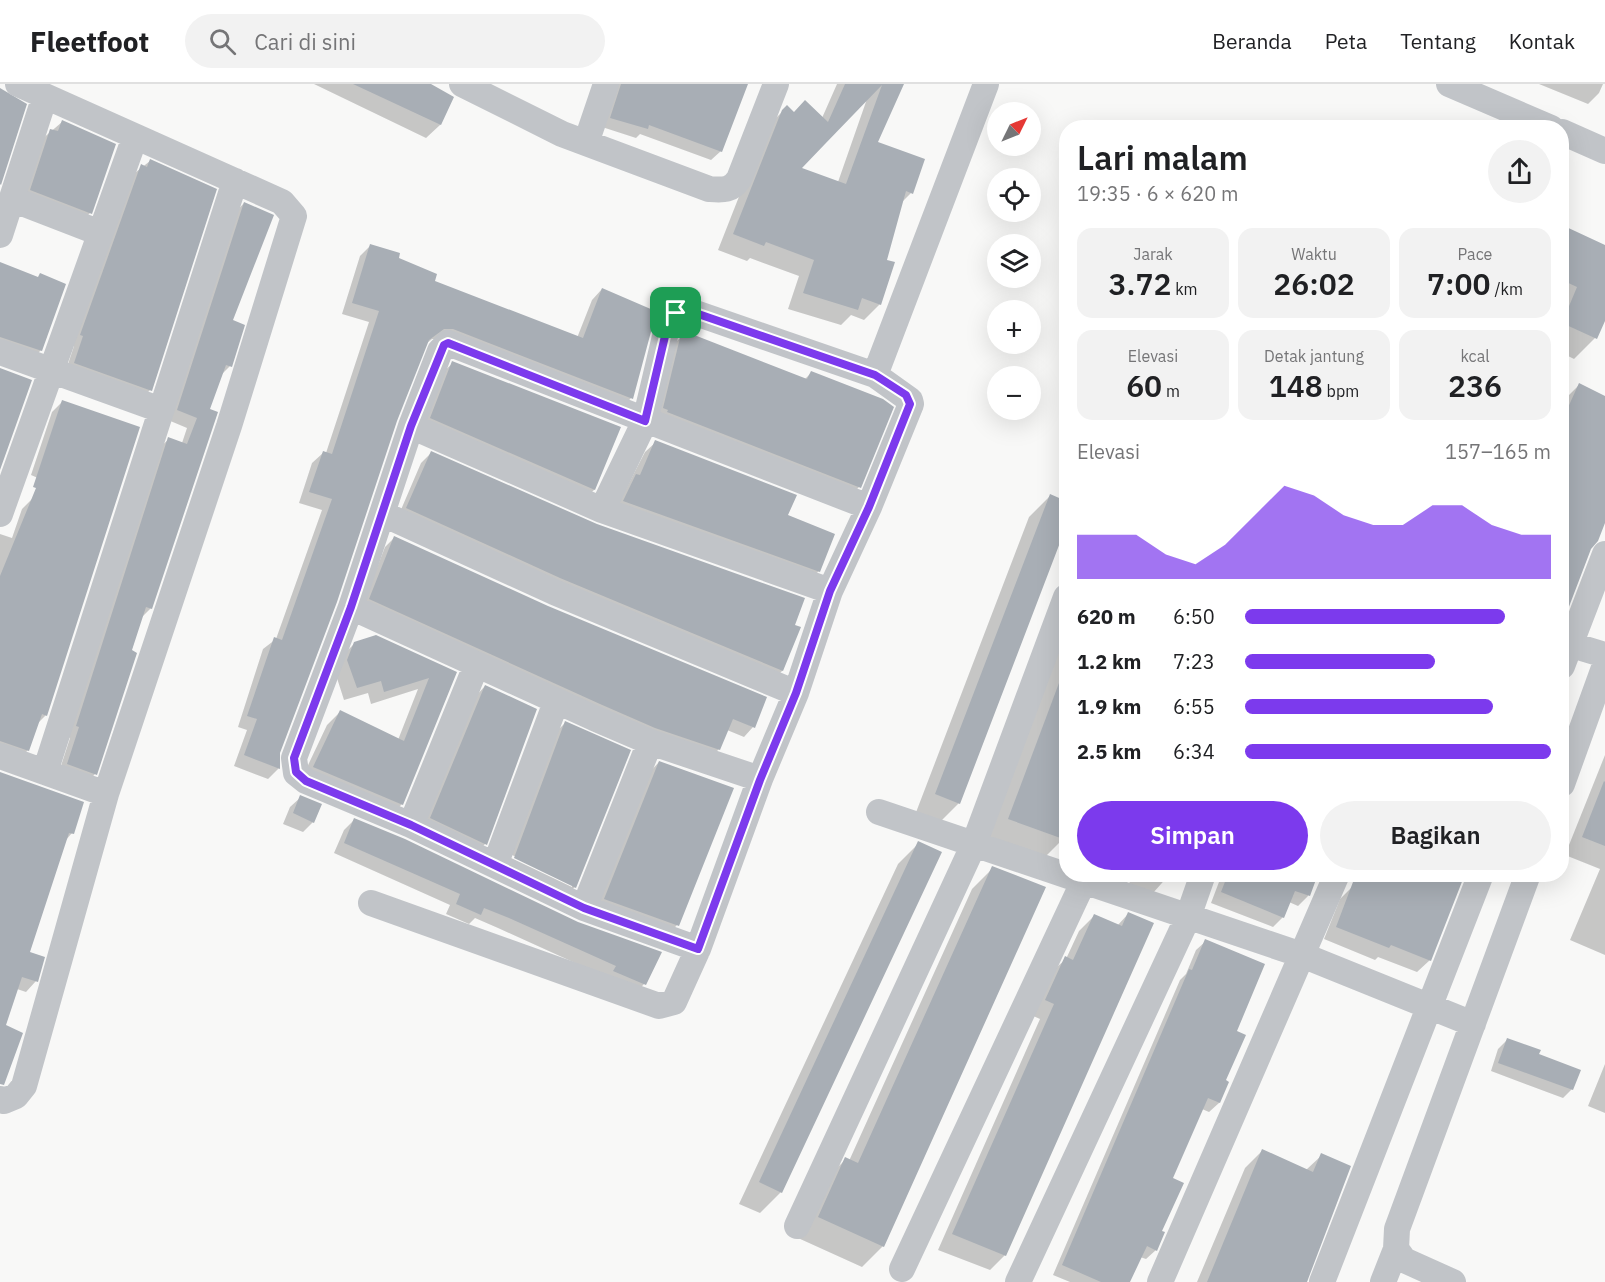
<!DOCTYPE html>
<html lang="id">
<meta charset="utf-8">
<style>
body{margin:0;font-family:"IBM Plex Sans",sans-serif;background:#f2f2f2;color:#202124;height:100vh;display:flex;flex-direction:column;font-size:22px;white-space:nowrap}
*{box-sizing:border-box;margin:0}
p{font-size:20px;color:#757577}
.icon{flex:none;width:33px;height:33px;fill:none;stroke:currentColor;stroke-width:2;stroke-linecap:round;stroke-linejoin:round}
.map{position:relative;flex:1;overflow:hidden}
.panel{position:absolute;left:1059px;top:36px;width:510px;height:762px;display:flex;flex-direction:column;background:#fff;border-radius:24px;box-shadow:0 6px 24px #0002}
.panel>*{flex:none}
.needle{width:39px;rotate:47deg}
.controls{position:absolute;left:987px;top:18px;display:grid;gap:12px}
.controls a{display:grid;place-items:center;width:54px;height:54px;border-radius:50%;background:#fff;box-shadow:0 6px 24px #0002;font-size:30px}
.pin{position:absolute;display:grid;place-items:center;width:51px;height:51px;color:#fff;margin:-26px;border-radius:12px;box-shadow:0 3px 9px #0006}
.round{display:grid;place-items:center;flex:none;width:63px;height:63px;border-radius:32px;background:#f2f2f2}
.summary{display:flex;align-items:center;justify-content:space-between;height:102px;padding:0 18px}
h1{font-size:33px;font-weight:600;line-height:45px}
.figures{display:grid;grid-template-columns:repeat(3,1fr);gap:9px;height:102px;padding:6px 18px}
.figures div{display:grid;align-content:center;border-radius:15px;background:#f2f2f2;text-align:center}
.figures b{font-size:30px;font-weight:600}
.figures small{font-size:16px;font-weight:400}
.figures p{font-size:16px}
.chart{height:168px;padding:12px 18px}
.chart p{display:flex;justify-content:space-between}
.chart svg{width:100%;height:108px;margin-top:6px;fill:#7c3aed;opacity:.7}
.cta{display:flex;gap:12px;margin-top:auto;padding:12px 18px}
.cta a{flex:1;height:69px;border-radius:36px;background:#7c3aed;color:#fff;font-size:24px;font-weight:600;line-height:69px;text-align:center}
.cta a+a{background:#f2f2f2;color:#202124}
ul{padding:0 18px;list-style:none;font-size:20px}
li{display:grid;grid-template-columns:96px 72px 1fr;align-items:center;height:45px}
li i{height:15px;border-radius:8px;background:#7c3aed}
header{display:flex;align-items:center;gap:36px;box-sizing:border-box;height:84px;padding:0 30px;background:#fff;border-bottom:2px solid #e0e0e0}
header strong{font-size:28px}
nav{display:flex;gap:33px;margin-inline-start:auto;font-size:21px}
.search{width:420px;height:54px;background:#f2f2f2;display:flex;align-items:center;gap:15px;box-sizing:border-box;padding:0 21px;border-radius:33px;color:#757577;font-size:22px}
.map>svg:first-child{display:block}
</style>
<header>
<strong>Fleetfoot</strong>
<div class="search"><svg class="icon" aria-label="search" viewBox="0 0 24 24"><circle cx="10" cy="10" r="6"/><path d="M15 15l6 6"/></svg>Cari di sini</div>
<nav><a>Beranda</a><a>Peta</a><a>Tentang</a><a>Kontak</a></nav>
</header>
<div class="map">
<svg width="1605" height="1198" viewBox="0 0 1605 1198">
<rect width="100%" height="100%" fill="#f8f8f7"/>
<path fill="#0003" fill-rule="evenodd" d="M 314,0 L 428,0 L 453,13 L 440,41 L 426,54 Z
M 610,0 L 736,0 L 721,67 L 711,76 L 640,50 L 636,54 L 602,43 Z
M 837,0 L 903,0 L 876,59 L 911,109 L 901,119 L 885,177 L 880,220 L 864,236 L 851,231 L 841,241 L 788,225 L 799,192 L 750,174 L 747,177 L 718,166 L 766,44 L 787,23 L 793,30 L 822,34 ZM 868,12 L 838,98 L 799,84 Z
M 1539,0 L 1603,0 L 1599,9 L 1588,20 Z
M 62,38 L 90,129 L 80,139 L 21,116 L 41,56 Z
M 150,77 L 150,306 L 140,316 L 65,289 L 74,262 L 71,261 L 131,92 Z
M 244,119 L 231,237 L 230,282 L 221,291 L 208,326 L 151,524 L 141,534 L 95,690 L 85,700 L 58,691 L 70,654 L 66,652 L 158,365 L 169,355 L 182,359 L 187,344 L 168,336 L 234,130 Z
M 1562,142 L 1605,163 L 1605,233 L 1595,254 L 1574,275 L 1562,269 Z
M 371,161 L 433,197 L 577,254 L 592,216 L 602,205 L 650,244 L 631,314 L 621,325 L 442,255 L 432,255 L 427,259 L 396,336 L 278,668 L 279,684 L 268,695 L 234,682 L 247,646 L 238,643 L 263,565 L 276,555 L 322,426 L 299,419 L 312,379 L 323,369 L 326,369 L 369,238 L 342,230 L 360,172 Z
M 0,179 L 41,266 L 30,277 L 0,268 Z
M 685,249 L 804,296 L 811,289 L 859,403 L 849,413 L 654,334 L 674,260 Z
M 453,279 L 619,343 L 594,406 L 584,415 L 421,344 L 443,288 Z
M 1579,301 L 1605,313 L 1605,437 L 1590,464 L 1562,537 L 1562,325 L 1566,314 Z
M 62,318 L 106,424 L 31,391 L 52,328 Z
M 656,358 L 786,432 L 819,487 L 808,497 L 614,428 L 645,368 Z
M 431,369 L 596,441 L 799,544 L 782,587 L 772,597 L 397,435 L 421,379 Z
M 1050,412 L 1066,418 L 1066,439 L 959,719 L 938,740 L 915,731 L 1029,433 Z
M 33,414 L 46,631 L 37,640 L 28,666 L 17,677 L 0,672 L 0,450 L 12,454 L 22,425 Z
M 395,453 L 753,643 L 744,653 L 727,646 L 719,665 L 709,675 L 361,525 L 385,463 Z
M 1066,547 L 1066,746 L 1063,755 L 1043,775 L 988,755 Z
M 355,559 L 455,589 L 402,720 L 388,734 L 301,696 L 327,641 L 340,628 L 398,656 L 418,605 L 371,620 L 368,609 L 344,616 L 336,591 L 341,573 Z
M 485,602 L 485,760 L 475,770 L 421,744 L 475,613 Z
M 565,639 L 575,803 L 564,813 L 504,784 L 509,773 L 572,803 L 572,800 L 510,770 L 555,649 Z
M 1605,671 L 1605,871 L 1570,856 L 1600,785 L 1565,771 Z
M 659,678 L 677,841 L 667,852 L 594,826 L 649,689 Z
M 0,690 L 72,749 L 65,757 L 29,869 L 36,897 L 26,908 L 17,905 L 4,942 L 0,1000 Z
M 301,713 L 313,738 L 303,748 L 283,740 L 290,723 Z
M 355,735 L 577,839 L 660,869 L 644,900 L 634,911 L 606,893 L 498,844 L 475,834 L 469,840 L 446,830 L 450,821 L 334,769 L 344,746 Z
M 919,759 L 940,768 L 781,1108 L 760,1129 L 739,1120 L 898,780 Z
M 993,784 L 883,1162 L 862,1183 L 798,1154 L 825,1096 L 846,1075 L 849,1077 L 972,805 Z
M 1122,790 L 1170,790 L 1153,809 L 1129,800 L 1131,794 Z
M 1222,790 L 1317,790 L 1308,812 L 1298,822 L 1289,818 L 1283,833 L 1273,843 L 1211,819 Z
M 1352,803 L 1430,876 L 1417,888 L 1378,873 L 1375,876 L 1324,855 L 1340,815 Z
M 1128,830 L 1005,1171 L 990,1186 L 938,1166 L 1040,935 L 1031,931 L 1050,889 L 1066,875 L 1079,847 L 1094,832 L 1117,842 Z
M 1206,857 L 1235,948 L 1224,997 L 1227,998 L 1219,1019 L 1209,1028 L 1202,1025 L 1171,1095 L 1156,1166 L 1146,1175 L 1140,1173 L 1129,1198 L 1070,1198 L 1053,1191 L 1180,896 L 1186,890 L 1196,866 Z
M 1507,956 L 1537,971 L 1572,1005 L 1563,1014 L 1491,987 L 1498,965 Z
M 1605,980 L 1605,1029 L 1588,1022 Z
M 1262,1067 L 1306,1086 L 1322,1071 L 1307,1198 L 1197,1198 L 1245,1084 Z"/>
<path fill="#a8aeb5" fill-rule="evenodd" d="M 353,0 L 431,0 L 454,13 L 441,41 Z
M 621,0 L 748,0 L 722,68 L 649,41 L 648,45 L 610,34 Z
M 845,0 L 904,0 L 878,58 L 925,75 L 913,110 L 906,107 L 887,176 L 895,178 L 881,221 L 862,214 L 858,226 L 803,209 L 814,176 L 766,158 L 764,162 L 733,150 L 782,26 L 787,21 L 794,28 L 805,16 L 828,38 ZM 882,1 L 846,100 L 802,84 L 825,60 Z
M 0,4 L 27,20 L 1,101 L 0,100 Z
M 62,36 L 116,60 L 92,130 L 30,106 L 50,45 L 58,47 Z
M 150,75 L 217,105 L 152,307 L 74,279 L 83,252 L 80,251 L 141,80 L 147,83 Z
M 244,118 L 274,131 L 233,236 L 245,241 L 232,283 L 226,281 L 210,325 L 218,328 L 215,337 L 152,525 L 146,523 L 132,566 L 137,569 L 97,691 L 67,680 L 79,643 L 76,642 L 168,353 L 187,360 L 197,334 L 177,326 Z
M 1562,141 L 1605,161 L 1605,237 L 1597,255 L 1562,239 L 1577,203 L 1562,196 Z
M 370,160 L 400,169 L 399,174 L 437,190 L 435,197 L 583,254 L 602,204 L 653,226 L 652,230 L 658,233 L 652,244 L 633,315 L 453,245 L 444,245 L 429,256 L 397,337 L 337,518 L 280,669 L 280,685 L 244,671 L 257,635 L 247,632 L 274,553 L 282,556 L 332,415 L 309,408 L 323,367 L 332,370 L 379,227 L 352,219 Z
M 0,178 L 38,193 L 40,189 L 66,200 L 42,267 L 0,253 Z
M 684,247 L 807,295 L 811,287 L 883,315 L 894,323 L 861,404 L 667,328 L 668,326 L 663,324 L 680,254 Z
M 452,277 L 621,343 L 595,406 L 430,334 Z
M 0,284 L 32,296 L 0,386 Z
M 1579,299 L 1605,312 L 1605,439 L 1598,457 L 1591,465 L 1562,541 L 1562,337 Z
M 62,316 L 140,343 L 47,632 L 42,630 L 29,667 L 0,657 L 0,492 L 36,404 L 33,403 Z
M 655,356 L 797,411 L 788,431 L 835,450 L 820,488 L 623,417 L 636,390 L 640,391 Z
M 431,367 L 597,440 L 805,514 L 795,541 L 801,543 L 783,587 L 560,494 L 406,424 Z
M 1050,410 L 1066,417 L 1066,443 L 960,720 L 935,710 Z
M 394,452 L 548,522 L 767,613 L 755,644 L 733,635 L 720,666 L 655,644 L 600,620 L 369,515 Z
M 376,551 L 457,588 L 403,721 L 313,683 L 340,626 L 404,657 L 429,594 L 384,608 L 381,597 L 357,604 L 347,576 L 354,558 Z
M 1065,583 L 1066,583 L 1066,756 L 1008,735 Z
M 485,601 L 537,625 L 487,761 L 430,734 Z
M 565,637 L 631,666 L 576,804 L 514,774 Z
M 659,677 L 734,704 L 679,842 L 604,815 Z
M 0,688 L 84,718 L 74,750 L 69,749 L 30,868 L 45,873 L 38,898 L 22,893 L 6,941 L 23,949 L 4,1001 L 0,1000 Z
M 1604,697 L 1605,698 L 1605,762 L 1582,753 Z
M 300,711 L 322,720 L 314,739 L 293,729 Z
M 354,734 L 405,755 L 578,838 L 662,868 L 646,901 L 613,887 L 616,882 L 509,834 L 484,824 L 481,831 L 456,820 L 460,810 L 344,759 Z
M 918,757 L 942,768 L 782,1109 L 759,1098 Z
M 992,782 L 1046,803 L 884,1163 L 818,1133 L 845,1073 L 858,1079 Z
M 1228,790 L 1318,790 L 1310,812 L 1295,807 L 1284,834 L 1221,808 Z
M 1356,790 L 1465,790 L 1431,877 L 1391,861 L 1389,864 L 1336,843 Z
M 1128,828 L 1154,839 L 1006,1172 L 952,1150 L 1054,920 L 1045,916 L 1065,872 L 1073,876 L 1094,830 L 1122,842 Z
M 1205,855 L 1265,880 L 1237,947 L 1246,951 L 1226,996 L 1229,998 L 1220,1019 L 1208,1014 L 1173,1094 L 1184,1099 L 1162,1147 L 1165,1148 L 1157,1167 L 1147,1162 L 1130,1198 L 1101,1198 L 1062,1181 L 1189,885 L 1192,886 Z
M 1507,954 L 1541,966 L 1539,970 L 1581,986 L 1573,1006 L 1498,979 Z
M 1262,1065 L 1313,1088 L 1321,1069 L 1351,1082 L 1307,1198 L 1207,1198 Z"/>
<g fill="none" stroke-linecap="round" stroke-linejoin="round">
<path stroke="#c1c4c8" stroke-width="26" d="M 462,0 L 562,50 L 709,105 C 723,106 731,107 739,95 L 776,0
M 1449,0 L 1551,44
M 1562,48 L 1605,67
M 586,59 L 606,0
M 12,115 L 100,149
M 0,151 L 45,12
M 0,268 L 161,326
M 875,291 L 986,0
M 411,342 L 602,426 L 830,507
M 0,430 L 135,53
M 383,430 L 554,508 L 796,609
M 351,523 L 594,634 L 650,658 L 760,695
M 1562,558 L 1605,571
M 1562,582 L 1605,470
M 0,672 L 106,710
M 45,688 L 235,97
M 1562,700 L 1605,581
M 879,728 L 1302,871 L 1473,940
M 411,741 L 476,582
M 495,781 L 556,618
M 371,819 L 659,922 L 674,918 L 698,865 L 760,695 L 796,609 L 830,507 L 869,423 L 911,320 L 910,316 L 875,291 L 681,224 L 666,248 L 645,337 L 602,426
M 584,824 L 650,658
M 698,865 L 584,824 L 411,741 L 306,697 L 296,689 L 294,674 L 351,523 L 411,342 L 440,267 L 448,259 L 869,423
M 0,1015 L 4,1017 L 16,1012 L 24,1002 L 106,710 L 229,342 L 294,132 L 282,118 L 18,0
M 797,1142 L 974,760 L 1066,513
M 902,1185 L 1087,790
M 1018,1198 L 1188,833 L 1203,790
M 1160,1198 L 1337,790
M 1322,1198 L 1481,790
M 1383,1198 L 1396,1165
M 1453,1198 L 1404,1176 L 1396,1165 L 1397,1145 L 1528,790"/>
</g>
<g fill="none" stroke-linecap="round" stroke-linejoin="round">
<g stroke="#fff" stroke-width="12">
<path id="route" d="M 681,224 L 875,291 L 906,311 L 910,320 L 869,423 L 830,507 L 796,609 L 760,696 L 698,865 L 584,824 L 411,741 L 306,697 L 296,688 L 294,674 L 351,523 L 411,342 L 444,261 L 448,259 L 645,337 L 666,248 Z"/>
</g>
<use href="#route" stroke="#7c3aed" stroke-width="8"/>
</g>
</svg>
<div class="controls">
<a><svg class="needle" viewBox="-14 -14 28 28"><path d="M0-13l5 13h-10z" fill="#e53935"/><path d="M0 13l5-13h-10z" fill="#757577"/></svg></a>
<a><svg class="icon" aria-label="locate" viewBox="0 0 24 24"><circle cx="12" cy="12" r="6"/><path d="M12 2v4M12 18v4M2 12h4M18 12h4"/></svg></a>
<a><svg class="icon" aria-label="layers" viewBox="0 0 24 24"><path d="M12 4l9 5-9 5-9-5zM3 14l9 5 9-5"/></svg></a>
<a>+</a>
<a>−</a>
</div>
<div class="pin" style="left:676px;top:229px;background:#1e9e55"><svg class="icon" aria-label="arrive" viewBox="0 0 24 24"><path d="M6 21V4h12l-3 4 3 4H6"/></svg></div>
<section class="panel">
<div class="summary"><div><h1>Lari malam</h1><p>19:35 · 6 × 620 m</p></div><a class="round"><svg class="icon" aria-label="share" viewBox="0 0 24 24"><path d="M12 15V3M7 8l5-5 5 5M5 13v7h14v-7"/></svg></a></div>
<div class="figures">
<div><p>Jarak</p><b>3.72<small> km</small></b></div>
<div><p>Waktu</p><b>26:02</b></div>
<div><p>Pace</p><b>7:00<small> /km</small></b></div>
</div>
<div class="figures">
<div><p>Elevasi</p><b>60<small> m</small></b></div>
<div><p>Detak jantung</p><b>148<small> bpm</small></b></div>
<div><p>kcal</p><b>236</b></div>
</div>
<div class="chart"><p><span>Elevasi</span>157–165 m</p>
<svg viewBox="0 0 160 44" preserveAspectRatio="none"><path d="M0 44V26L10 26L20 26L30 34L40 38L50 30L60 18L70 6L80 10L90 18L100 22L110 22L120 14L130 14L140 22L150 26L160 26V44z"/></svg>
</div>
<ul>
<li><b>620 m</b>6:50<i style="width:85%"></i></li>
<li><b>1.2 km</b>7:23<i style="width:62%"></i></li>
<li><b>1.9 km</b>6:55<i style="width:81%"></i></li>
<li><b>2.5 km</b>6:34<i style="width:100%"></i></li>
</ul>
<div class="cta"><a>Simpan</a><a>Bagikan</a></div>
</section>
</div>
